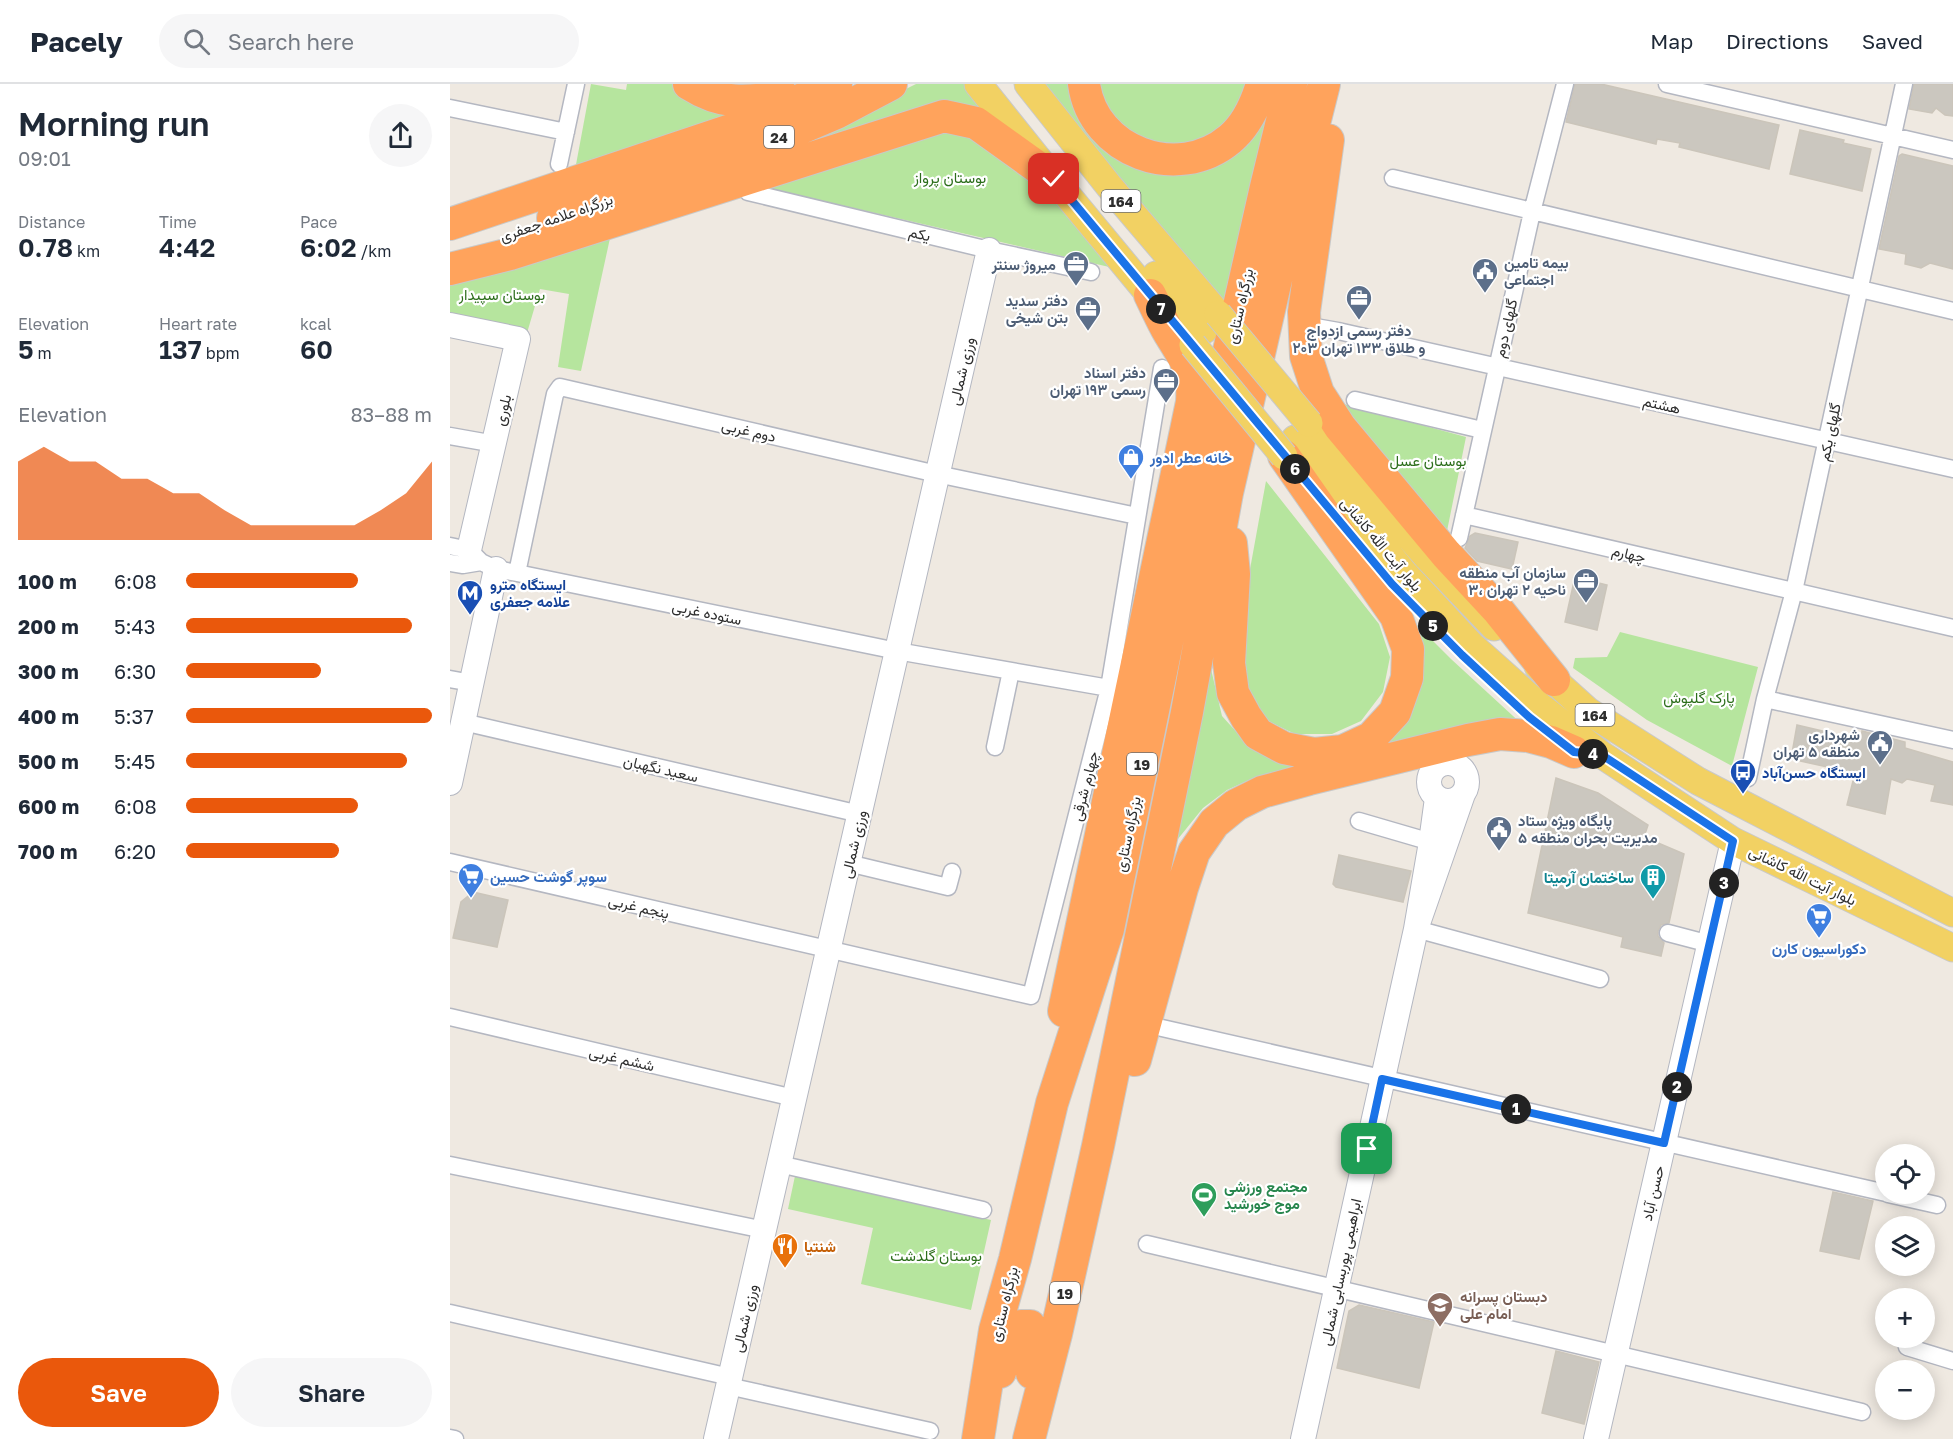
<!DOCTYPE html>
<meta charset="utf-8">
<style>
body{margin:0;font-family:"Golos Text",Vazirmatn,sans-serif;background:#f6f6f7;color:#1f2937;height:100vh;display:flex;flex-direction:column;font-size:22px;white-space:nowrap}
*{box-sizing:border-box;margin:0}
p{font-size:20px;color:#747a83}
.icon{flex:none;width:33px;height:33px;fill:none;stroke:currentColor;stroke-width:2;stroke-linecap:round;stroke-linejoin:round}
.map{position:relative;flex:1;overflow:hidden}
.drawer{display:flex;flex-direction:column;background:#fff;width:450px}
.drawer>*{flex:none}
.tools{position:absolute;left:1425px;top:1060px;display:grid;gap:12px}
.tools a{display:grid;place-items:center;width:60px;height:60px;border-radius:50%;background:#fff;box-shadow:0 3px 15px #0003;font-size:30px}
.pin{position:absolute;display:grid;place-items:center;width:51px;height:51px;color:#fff;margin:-26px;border-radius:12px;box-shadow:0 3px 9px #0006}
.km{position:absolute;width:30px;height:30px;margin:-15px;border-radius:50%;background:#222;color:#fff;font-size:16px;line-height:30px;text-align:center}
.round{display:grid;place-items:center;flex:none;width:63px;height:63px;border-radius:32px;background:#f6f6f7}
.headline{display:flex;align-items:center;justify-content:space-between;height:102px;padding:0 18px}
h1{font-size:33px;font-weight:600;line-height:45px}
.figures{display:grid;grid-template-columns:repeat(3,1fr);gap:9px;height:102px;padding:6px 18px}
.figures div{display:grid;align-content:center}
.figures b{font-size:26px;font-weight:600}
.figures small{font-size:16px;font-weight:400}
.figures p{font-size:16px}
.chart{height:168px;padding:12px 18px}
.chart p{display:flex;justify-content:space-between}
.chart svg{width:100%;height:108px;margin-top:6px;fill:#ea580c;opacity:.7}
.primary-button{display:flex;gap:12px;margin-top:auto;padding:12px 18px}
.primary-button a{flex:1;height:69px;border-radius:36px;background:#ea580c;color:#fff;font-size:24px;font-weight:600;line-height:69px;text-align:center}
.primary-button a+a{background:#f6f6f7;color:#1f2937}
ul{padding:0 18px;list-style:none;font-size:20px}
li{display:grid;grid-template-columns:96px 72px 1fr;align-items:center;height:45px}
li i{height:15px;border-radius:8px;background:#ea580c}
header{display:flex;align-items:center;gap:36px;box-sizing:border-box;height:84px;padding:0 30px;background:#fff;border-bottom:2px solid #e0e1e3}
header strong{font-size:28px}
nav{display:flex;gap:33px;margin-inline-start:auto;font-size:21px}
.search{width:420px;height:54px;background:#f6f6f7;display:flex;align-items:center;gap:15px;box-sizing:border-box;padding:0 21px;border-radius:33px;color:#747a83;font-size:22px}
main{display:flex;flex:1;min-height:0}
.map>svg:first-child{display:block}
</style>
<header>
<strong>Pacely</strong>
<div class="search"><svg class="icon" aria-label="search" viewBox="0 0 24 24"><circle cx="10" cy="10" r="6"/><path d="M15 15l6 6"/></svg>Search here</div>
<nav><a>Map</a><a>Directions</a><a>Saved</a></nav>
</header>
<main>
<section class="drawer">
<div class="headline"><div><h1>Morning run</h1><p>09:01</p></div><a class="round"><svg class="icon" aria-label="share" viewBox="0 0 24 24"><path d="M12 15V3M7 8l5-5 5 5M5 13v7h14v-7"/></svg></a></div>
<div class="figures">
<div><p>Distance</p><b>0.78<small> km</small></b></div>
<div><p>Time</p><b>4:42</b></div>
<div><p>Pace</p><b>6:02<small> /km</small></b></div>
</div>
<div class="figures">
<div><p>Elevation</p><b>5<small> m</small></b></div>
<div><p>Heart rate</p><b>137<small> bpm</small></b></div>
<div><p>kcal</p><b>60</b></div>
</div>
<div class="chart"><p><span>Elevation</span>83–88 m</p>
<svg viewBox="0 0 160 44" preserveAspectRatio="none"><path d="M0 44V12L10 6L20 12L30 12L40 19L50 19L60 25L70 25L80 32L90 38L100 38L110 38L120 38L130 38L140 32L150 25L160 12V44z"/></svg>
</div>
<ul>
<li><b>100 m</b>6:08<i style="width:70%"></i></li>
<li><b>200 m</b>5:43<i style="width:92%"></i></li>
<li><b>300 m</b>6:30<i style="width:55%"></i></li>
<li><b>400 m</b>5:37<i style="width:100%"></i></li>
<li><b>500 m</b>5:45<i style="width:90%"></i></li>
<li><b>600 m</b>6:08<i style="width:70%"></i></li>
<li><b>700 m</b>6:20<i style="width:62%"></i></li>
</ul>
<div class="primary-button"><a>Save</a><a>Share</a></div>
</section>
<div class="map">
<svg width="1503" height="1355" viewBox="0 0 1503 1355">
<rect width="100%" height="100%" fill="#efe9e1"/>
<path fill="#b6e59e" d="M 141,0 L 176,6 L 177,0 L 225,0 L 312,21 L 125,86 Z
M 466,0 L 519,0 L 564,57 L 527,31 L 286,80 L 389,38 Z
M 586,0 L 626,0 L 627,7 L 725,83 L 829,0 L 777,228 Z
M 645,0 L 802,0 L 784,39 L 735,64 L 690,56 L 661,31 Z
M 503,41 L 575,82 L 668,185 L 303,101 Z
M 162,145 L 131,287 L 108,283 L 119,210 L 90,205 L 77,249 L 0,235 L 0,189 Z
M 890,319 L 1016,353 L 997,447 Z
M 816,397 L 929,540 L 940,573 L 933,608 L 911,637 L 882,650 L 845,650 L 812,634 L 791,593 L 787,557 Z
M 948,522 L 1001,575 L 1075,643 L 801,695 L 777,706 L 753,724 L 719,766 L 757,568 L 772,632 L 791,653 L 811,663 L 944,645 Z
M 1170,548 L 1308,583 L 1282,682 L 1197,636 L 1123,584 L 1125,574 L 1157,573 Z
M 345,1092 L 541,1136 L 521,1226 L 411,1200 L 423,1144 L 338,1125 Z"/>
<path fill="#cbc7bf" stroke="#cbc5ba" stroke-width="1.5" d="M 1125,0 L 1151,0 L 1329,41 L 1319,85 L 1229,63 L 1230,59 L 1207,55 L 1206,60 L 1116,38 Z
M 1464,0 L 1503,0 L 1503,32 L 1495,31 L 1486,24 L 1482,29 L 1459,25 Z
M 1350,46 L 1394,56 L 1393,59 L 1421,65 L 1412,107 L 1340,90 Z
M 1452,70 L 1503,82 L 1503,185 L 1480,179 L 1471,184 L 1455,180 L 1456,170 L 1429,165 L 1449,72 Z
M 1025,449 L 1068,458 L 1062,485 L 1027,477 L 1015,464 L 1020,452 Z
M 1125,493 L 1157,501 L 1147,546 L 1115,538 Z
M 1347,641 L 1411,656 L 1412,647 L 1455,658 L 1455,664 L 1503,678 L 1503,721 L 1481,717 L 1485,701 L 1457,695 L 1452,699 L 1441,695 L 1435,730 L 1397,721 L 1405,689 L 1341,675 Z
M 1106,694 L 1148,709 L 1198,741 L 1194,753 L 1234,770 L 1219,839 L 1211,841 L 1208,847 L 1208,852 L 1214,859 L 1211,872 L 1171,863 L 1173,853 L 1078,829 Z
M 889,771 L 961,787 L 953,818 L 886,803 L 883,800 Z
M 23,808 L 58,816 L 47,863 L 3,854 L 11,818 Z
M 1383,1108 L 1423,1117 L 1409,1175 L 1370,1167 Z
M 909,1221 L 984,1238 L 969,1304 L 887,1284 L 899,1227 Z
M 1106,1267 L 1149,1278 L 1134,1340 L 1092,1329 Z"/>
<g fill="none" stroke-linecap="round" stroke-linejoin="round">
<g stroke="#b4b7c1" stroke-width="19">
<path id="street" d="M 1217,0 L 1503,66
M 0,24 L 116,48
M 109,80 L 126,0
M 943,94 L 1503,227
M 298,108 L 539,166 L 641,188
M 854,241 L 888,247 L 1503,385
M 905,316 L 1032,346
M 0,352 L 45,360
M 1014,431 L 1503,544
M 1009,454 L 1082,128 L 1115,0
M 0,462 L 19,466 L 31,478 L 46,485 L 67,489 L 447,567 L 659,604
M 0,479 L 13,481 L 31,478
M 67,489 L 105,310 L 110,303 L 487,390 L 687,432
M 0,595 L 22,599
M 1315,615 L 1503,656
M 13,638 L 410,730
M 545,663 L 561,587
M 1298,694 L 1315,615 L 1344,507 L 1454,0
M 909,737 L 981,758
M 0,778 L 581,912 L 659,604 L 712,284
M 398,779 L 498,803 L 502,788
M 966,845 L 1150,895
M 1218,849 L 1260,860
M 0,933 L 344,1014
M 712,944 L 1436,1109
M 329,1080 L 533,1126
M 0,1081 L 314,1146
M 1438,1110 L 1487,1121
M 697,1160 L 1412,1328
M 0,1229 L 280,1293
M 1457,1263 L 1503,1277
M 278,1302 L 480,1347
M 0,1354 L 5,1355"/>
</g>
<g stroke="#b4b7c1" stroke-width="26">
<path id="secondary" d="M 0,241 L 68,255 L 19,466
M979 698a19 19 0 1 1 38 0a19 19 0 1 1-38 0Z
M 0,699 L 46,485
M 987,714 L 981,758 L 966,845 L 1013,710
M 266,1355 L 539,166
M 853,1355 L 966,845
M 1146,1355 L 1283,757"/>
</g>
<g stroke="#c9c9c9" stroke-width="29">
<path id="primary" d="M 528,0 L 604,95 L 713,227
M 578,0 L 659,102 L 768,230
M 706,191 L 754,246
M 859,339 L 978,474 L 1044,543
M 845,355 L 954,489 L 1021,561 L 1086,619 L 1152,671 L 1283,757 L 1503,864
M 1088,582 L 1138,627 L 1248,697 L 1503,829"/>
</g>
<g stroke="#c9c9c9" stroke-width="34">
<path id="highway" d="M 239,0 C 272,21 296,19 333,12
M 634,0 C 643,68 728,99 780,55 C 797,41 806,20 812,0
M 878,56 L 854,228 L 856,272 L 868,309 L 890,343 L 996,470 L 1047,525 L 1104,596
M 103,134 L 302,65 L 386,29 L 441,0
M 0,140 L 290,43 L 386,0
M 0,185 L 60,170 L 494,32 L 526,39 L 604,95
M 781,459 L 784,490 L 779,579 L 783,609 L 796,633 L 808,650 L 834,664 L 864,670 L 893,667 L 921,654 L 945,628 L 957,594 L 958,565 L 946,532 L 834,372
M 614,927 L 742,318 C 744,284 736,277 719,249 C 712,237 706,223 700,211
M 685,976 L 732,804 L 744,768 L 764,739 L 786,721 L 812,708 L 859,695 L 1018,656 L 1050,650 L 1078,652 L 1101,658 L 1124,668
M 550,1288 L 557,1265 L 571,1242 L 580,1242 C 591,1260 587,1270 582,1289
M 528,1355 L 545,1246 L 565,1175 L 602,1019 L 658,845 L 759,355 L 816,103 L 841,0
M 579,1355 L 606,1250 L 648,1062 L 737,628 L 777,409 L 839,139 L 874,0"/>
</g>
<use href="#street" stroke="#fff" stroke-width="16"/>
<use href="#secondary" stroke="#fff" stroke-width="24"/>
<use href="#primary" stroke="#f2d163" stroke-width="27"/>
<use href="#highway" stroke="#ffa35c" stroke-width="32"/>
<g stroke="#c9c9c9" stroke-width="29" stroke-linecap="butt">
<path id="primary-bridge" d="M 768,230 L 859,339
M 743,261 L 834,372"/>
</g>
<use href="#primary-bridge" stroke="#f2d163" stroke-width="27"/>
</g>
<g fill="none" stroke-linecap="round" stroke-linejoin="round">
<g stroke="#fff" stroke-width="12">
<path id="route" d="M 604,95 L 942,500 L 1012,571 L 1079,633 L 1124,668 L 1152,671 L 1283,757 L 1214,1059 L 932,995 L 917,1065"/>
</g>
<use href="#route" stroke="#1a73e8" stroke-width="8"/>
</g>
<defs>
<g id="office-pin" transform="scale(1.35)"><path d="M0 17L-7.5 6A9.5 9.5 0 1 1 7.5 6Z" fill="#5c6f8a" stroke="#fff"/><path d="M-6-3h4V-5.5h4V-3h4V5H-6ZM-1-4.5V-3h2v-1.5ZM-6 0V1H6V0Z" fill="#fff"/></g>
<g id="civic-pin" transform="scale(1.35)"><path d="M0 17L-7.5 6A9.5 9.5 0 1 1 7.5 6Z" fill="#5c6f8a" stroke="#fff"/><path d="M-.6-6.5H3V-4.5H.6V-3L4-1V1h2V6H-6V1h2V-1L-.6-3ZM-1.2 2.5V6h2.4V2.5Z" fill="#fff"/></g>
<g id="shop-pin" transform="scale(1.35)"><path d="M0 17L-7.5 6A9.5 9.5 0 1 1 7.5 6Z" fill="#3f7fe0" stroke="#fff"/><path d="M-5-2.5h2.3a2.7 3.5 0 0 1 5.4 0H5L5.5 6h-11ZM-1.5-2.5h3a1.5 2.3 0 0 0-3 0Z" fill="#fff"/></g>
<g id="metro-pin" transform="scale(1.35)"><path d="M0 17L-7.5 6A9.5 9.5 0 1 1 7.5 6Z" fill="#1a4fb4" stroke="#fff"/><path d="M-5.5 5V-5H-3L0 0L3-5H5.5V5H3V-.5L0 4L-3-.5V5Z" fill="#fff"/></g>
<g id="bus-pin" transform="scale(1.35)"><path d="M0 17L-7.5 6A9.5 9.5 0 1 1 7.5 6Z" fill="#1a4fb4" stroke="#fff"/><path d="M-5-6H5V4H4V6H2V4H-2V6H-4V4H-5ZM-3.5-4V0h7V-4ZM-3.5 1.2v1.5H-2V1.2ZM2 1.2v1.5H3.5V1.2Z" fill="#fff"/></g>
<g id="supermarket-pin" transform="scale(1.35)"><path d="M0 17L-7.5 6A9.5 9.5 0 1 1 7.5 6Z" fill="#3f7fe0" stroke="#fff"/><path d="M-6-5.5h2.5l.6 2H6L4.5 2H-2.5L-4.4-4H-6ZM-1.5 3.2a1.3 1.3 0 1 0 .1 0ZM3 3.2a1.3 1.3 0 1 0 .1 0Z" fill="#fff"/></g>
<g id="building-pin" transform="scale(1.35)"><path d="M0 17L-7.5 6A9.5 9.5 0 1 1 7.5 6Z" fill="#0f9aa8" stroke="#fff"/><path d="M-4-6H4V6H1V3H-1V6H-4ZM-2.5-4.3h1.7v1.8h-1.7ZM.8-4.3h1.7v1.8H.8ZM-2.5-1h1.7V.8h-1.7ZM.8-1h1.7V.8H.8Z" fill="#fff"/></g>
<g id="stadium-pin" transform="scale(1.35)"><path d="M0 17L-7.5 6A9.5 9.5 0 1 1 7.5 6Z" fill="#2e9e5b" stroke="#fff"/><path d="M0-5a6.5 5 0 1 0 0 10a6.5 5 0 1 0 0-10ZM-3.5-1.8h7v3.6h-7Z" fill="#fff"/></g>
<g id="restaurant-pin" transform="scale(1.35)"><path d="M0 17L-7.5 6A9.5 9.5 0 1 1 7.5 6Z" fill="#e8710a" stroke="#fff"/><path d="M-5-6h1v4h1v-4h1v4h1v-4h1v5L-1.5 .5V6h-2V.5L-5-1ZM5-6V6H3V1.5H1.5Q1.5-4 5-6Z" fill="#fff"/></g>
<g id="school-pin" transform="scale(1.35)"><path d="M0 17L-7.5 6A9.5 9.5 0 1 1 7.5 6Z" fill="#8d6e63" stroke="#fff"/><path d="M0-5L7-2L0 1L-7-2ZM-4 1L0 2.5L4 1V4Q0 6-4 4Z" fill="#fff"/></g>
</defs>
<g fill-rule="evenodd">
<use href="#office-pin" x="626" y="180"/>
<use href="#civic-pin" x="1035" y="187"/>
<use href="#office-pin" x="909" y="214"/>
<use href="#office-pin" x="638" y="225"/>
<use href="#office-pin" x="716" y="297"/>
<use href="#shop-pin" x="681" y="373"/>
<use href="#office-pin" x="1136" y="497"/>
<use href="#metro-pin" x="20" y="509"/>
<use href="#civic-pin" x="1430" y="659"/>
<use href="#bus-pin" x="1293" y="688"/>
<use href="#civic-pin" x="1049" y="745"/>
<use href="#supermarket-pin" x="21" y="792"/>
<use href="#building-pin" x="1203" y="793"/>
<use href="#supermarket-pin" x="1369" y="832"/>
<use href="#stadium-pin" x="754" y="1111"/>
<use href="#restaurant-pin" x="335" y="1162"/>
<use href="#school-pin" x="990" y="1221"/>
</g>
<g text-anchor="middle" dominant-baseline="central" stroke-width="4.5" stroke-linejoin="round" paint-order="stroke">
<g fill="#fff" stroke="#6d6d6d" stroke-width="1.5">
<rect x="314" y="42" width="30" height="22" rx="4.5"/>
<rect x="651.5" y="106" width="39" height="22" rx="4.5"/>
<rect x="1125.5" y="620" width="39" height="22" rx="4.5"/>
<rect x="677" y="669" width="30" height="22" rx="4.5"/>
<rect x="600" y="1198" width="30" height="22" rx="4.5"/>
</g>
<g font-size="14" font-weight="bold" fill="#2e2e2e">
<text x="329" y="53">24</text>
<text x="671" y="117">164</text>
<text x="1145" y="631">164</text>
<text x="692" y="680">19</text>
<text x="615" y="1209">19</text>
</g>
<g font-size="15" fill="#2c6e1b" stroke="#fff">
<text x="500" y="93">بوستان پرواز</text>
<text x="52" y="210">بوستان سپیدار</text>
<text x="978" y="376">بوستان عسل</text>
<text x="1249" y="613">پارک گلپوش</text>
<text x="486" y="1171">بوستان گلدشت</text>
</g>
<g font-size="15" fill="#2e2e2e" stroke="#fff">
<text transform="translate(106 133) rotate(-19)">بزرگراه علامه جعفری</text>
<text transform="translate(470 149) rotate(14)">یکم</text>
<text transform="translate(789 222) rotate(-77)">بزرگراه ستاری</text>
<text transform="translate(1055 244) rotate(-77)">گلهای دوم</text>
<text transform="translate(511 287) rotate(-77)">ورزی شمالی</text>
<text transform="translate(1212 320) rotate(13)">هشتم</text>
<text transform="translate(52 326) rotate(-77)">بلوری</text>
<text transform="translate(299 346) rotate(13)">دوم غربی</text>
<text transform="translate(1379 348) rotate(-78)">گلهای یکم</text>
<text transform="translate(932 460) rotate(50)">بلوار آیت الله کاشانی</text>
<text transform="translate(1179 469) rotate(13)">چهارم</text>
<text transform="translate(257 528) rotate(12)">ستوده غربی</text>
<text transform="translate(211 684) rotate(13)">سعید نگهبان</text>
<text transform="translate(634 702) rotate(-76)">چهارم شرقی</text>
<text transform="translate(677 750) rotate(-78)">بزرگراه ستاری</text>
<text transform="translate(403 760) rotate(-77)">ورزی شمالی</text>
<text transform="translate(1353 791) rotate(26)">بلوار آیت الله کاشانی</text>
<text transform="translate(189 822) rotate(13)">پنجم غربی</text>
<text transform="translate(172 974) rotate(13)">ششم غربی</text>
<text transform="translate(1202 1109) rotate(-77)">حسن آباد</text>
<text transform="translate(890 1188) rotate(-78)">ابراهیمی پوربسابی شمالی</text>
<text transform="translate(553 1220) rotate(-76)">بزرگراه ستاری</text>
<text transform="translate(294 1234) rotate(-77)">ورزی شمالی</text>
</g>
<g font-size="15" font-weight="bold" fill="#4e5e75" stroke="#fff" text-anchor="end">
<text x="1054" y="178" text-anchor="start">بیمه تامین<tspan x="1054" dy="17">اجتماعی</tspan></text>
<text x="606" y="180">میروژ سنتر</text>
<text x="618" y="216">دفتر سدید<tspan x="618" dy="17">بتن شیخی</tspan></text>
<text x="909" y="246" text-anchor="middle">دفتر رسمی ازدواج<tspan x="909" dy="17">۲۰۳ و طلاق ۱۳۳ تهران</tspan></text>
<text x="696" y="288">دفتر اسناد<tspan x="696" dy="17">رسمی ۱۹۳ تهران</tspan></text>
<text x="1116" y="488">سازمان آب منطقه<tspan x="1116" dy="17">۳، ناحیه ۲ تهران</tspan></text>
<text x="1410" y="650">شهرداری<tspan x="1410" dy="17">منطقه ۵ تهران</tspan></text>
<text x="1068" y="736" text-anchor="start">پایگاه ویژه ستاد<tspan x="1068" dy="17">مدیریت بحران منطقه ۵</tspan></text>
</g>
<g font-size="15" font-weight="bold" fill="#366cbe" stroke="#fff" text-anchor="start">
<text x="700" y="373">خانه عطر ادور</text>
<text x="40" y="792">سوپر گوشت حسین</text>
<text x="1369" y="864" text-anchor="middle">دکوراسیون کارن</text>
</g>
<g font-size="15" font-weight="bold" fill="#164399" stroke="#fff" text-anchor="start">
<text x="40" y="500">ایستگاه مترو<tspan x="40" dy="17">علامه جعفری</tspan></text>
<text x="1312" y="688">ایستگاه حسن‌آباد</text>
</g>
<g font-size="15" font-weight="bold" fill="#0d838f" stroke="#fff" text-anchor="end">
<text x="1184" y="793">ساختمان آرمیتا</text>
</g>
<g font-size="15" font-weight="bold" fill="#27864d" stroke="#fff" text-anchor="start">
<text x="774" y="1102">مجتمع ورزشی<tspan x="774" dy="17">موج خورشید</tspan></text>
</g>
<g font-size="15" font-weight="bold" fill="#c56008" stroke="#fff" text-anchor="start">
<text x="354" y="1162">شنتیا</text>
</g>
<g font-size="15" font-weight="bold" fill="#785e54" stroke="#fff" text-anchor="start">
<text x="1010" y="1212">دبستان پسرانه<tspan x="1010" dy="17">امام علی</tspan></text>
</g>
</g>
</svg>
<div class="tools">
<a><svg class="icon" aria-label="locate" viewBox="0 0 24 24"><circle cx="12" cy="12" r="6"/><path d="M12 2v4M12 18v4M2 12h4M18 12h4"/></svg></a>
<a><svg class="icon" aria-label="layers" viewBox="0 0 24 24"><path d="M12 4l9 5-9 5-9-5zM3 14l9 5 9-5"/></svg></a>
<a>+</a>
<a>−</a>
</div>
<div class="pin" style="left:917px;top:1065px;background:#1e9e55"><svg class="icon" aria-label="arrive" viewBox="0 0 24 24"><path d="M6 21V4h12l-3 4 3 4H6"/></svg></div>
<div class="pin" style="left:604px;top:95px;background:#d93025"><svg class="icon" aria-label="check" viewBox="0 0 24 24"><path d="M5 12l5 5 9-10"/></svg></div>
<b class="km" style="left:1066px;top:1025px">1</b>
<b class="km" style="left:1227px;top:1003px">2</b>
<b class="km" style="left:1274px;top:799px">3</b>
<b class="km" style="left:1143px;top:670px">4</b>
<b class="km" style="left:983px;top:542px">5</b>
<b class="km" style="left:845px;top:385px">6</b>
<b class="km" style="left:711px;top:225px">7</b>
</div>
</main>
